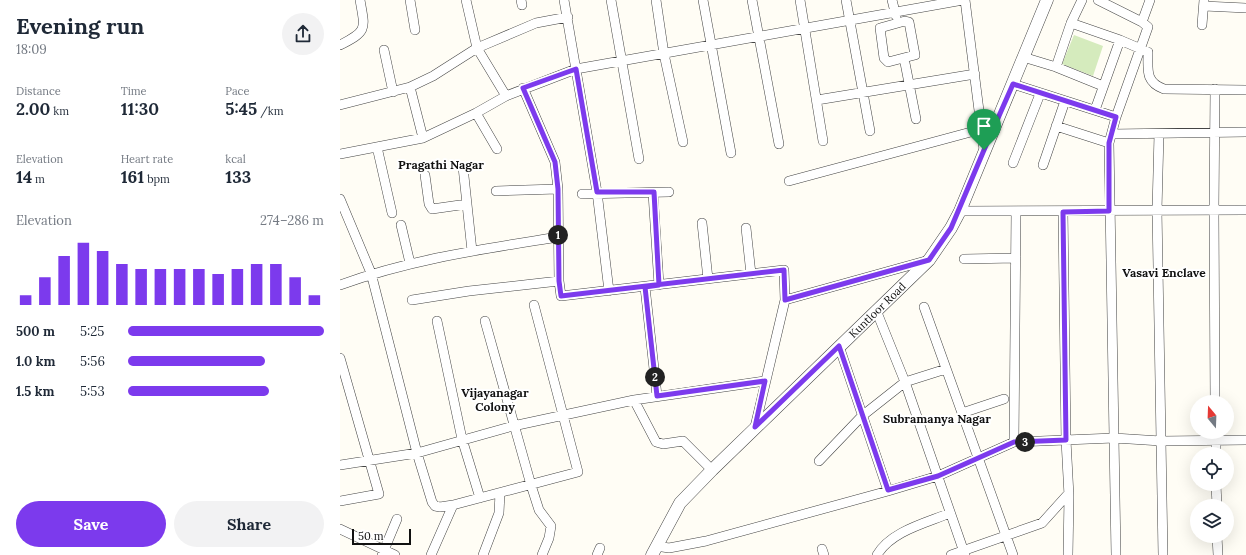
<!DOCTYPE html>
<meta charset="utf-8">
<style>
body{margin:0;font-family:Lora,serif;background:#f2f2f3;color:#1f2937;height:100vh;display:flex;flex-direction:column;font-size:15px;white-space:nowrap}
*{box-sizing:border-box;margin:0}
p{font-size:13px;color:#747a83}
.icon{flex:none;width:22px;height:22px;fill:none;stroke:currentColor;stroke-width:2;stroke-linecap:round;stroke-linejoin:round}
.map{position:relative;flex:1;overflow:hidden}
.sheet{display:flex;flex-direction:column;background:#fff;width:340px}
.sheet>*{flex:none}
.needle{width:26px;rotate:341deg}
.controls{position:absolute;left:850px;top:395px;display:grid;gap:8px}
.controls a{display:grid;place-items:center;width:44px;height:44px;border-radius:50%;background:#fff;box-shadow:0 4px 16px #0002;font-size:20px}
.scale{position:absolute;left:12px;bottom:10px;width:59px;box-sizing:border-box;padding-left:4px;border:2px solid #111;border-top:0;font-size:11px;line-height:14px;white-space:nowrap;color:#111;-webkit-text-stroke:3px #fff;paint-order:stroke}
.pin{position:absolute;display:grid;place-items:center;width:34px;height:34px;color:#fff;margin:-41px -17px;border-radius:50% 50% 50% 0;rotate:-45deg;box-shadow:0 0 4px #0007}
.pin .icon{rotate:45deg}
.km{position:absolute;width:20px;height:20px;margin:-10px;border-radius:50%;background:#222;color:#fff;font-size:11px;line-height:20px;text-align:center}
.round{display:grid;place-items:center;flex:none;width:42px;height:42px;border-radius:21px;background:#f2f2f3}
.headline{display:flex;align-items:center;justify-content:space-between;height:68px;padding:0 16px}
h1{font-size:22px;font-weight:700;line-height:30px}
.metrics{display:grid;grid-template-columns:repeat(3,1fr);gap:6px;height:68px;padding:4px 16px}
.metrics div{display:grid;align-content:center}
.metrics b{font-size:17px;font-weight:700}
.metrics small{font-size:11px;font-weight:400}
.metrics p{font-size:11px}
.chart{height:112px;padding:8px 16px}
.chart p{display:flex;justify-content:space-between}
.chart svg{width:100%;height:72px;margin-top:4px;stroke:#7c3aed;stroke-width:6}
.cta{display:flex;gap:8px;margin-top:auto;padding:8px 16px}
.cta a{flex:1;height:46px;border-radius:24px;background:#7c3aed;color:#fff;font-size:16px;font-weight:700;line-height:46px;text-align:center}
.cta a+a{background:#f2f2f3;color:#1f2937}
ul{padding:0 16px;list-style:none;font-size:13px}
li{display:grid;grid-template-columns:64px 48px 1fr;align-items:center;height:30px}
li i{height:10px;border-radius:5px;background:#7c3aed}
main{display:flex;flex:1;min-height:0}
.map>svg:first-child{display:block}
</style>
<main>
<section class="sheet">
<div class="headline"><div><h1>Evening run</h1><p>18:09</p></div><a class="round"><svg class="icon" aria-label="share" viewBox="0 0 24 24"><path d="M12 15V3M7 8l5-5 5 5M5 13v7h14v-7"/></svg></a></div>
<div class="metrics">
<div><p>Distance</p><b>2.00<small> km</small></b></div>
<div><p>Time</p><b>11:30</b></div>
<div><p>Pace</p><b>5:45<small> /km</small></b></div>
</div>
<div class="metrics">
<div><p>Elevation</p><b>14<small> m</small></b></div>
<div><p>Heart rate</p><b>161<small> bpm</small></b></div>
<div><p>kcal</p><b>133</b></div>
</div>
<div class="chart"><p><span>Elevation</span>274–286 m</p>
<svg viewBox="0 0 160 44" preserveAspectRatio="none"><path d="M5 44V38M15 44V27M25 44V14M35 44V6M45 44V11M55 44V19M65 44V22M75 44V22M85 44V22M95 44V22M105 44V25M115 44V22M125 44V19M135 44V19M145 44V27M155 44V38"/></svg>
</div>
<ul>
<li><b>500 m</b>5:25<i style="width:100%"></i></li>
<li><b>1.0 km</b>5:56<i style="width:70%"></i></li>
<li><b>1.5 km</b>5:53<i style="width:72%"></i></li>
</ul>
<div class="cta"><a>Save</a><a>Share</a></div>
</section>
<div class="map">
<svg width="906" height="555" viewBox="0 0 906 555">
<rect width="100%" height="100%" fill="#fffdf5"/>
<path fill="#d5ebbd" d="M 734,35 L 763,46 L 753,76 L 722,64 Z"/>
<g fill="none" stroke-linecap="round" stroke-linejoin="round">
<g stroke="#444" stroke-width="10">
<path id="minor" d="M 70,0 L 75,30
M 126,0 L 137,48 L 166,96
M 181,0 L 182,5
M 224,0 L 257,192 L 269,291
M 271,0 L 299,159
M 316,0 L 324,54 L 343,142
M 363,0 L 391,153
M 412,0 L 439,144
M 460,0 L 483,141
M 506,0 L 530,131
M 552,0 L 556,16
M 625,0 L 644,150
M 758,0 L 802,22 L 808,27 L 776,117 L 769,143 L 776,555
M 864,6 L 906,8
M 565,21 L 569,22 L 575,55 L 548,62 L 544,58 L 540,28 Z
M 802,22 L 810,0
M 731,23 L 780,40 L 808,52 C 808,70 805,82 824,89 L 906,90
M 862,25 L 864,0
M 0,45 C 28,31 25,29 20,0
M 44,50 L 53,92
M 683,57 L 716,67 L 763,86
M 565,63 L 576,119
M 716,67 L 731,23 L 742,0
M 673,84 L 776,117
M 70,87 L 93,76 L 137,48 L 196,23 L 228,17
M 183,88 L 215,162 L 218,189 L 219,281 L 221,296 L 444,270 L 445,300 L 415,427
M 875,89 L 874,210 L 875,402
M 477,100 L 635,74
M 0,105 L 70,87 L 83,138
M 755,110 L 780,40
M 136,113 L 157,149
M 716,126 L 769,143
M 772,134 L 906,132
M 819,134 L 817,210 L 823,555
M 37,147 L 52,213
M 0,154 L 83,138 L 136,113 L 166,96 L 236,69 L 623,0
M 673,163 L 700,94
M 703,165 L 725,101
M 123,167 L 132,251
M 85,175 L 89,204 L 92,209 L 127,204
M 449,181 L 642,129
M 156,191 L 218,189
M 313,193 L 319,285
M 242,194 L 329,192
M 0,199 L 31,273 L 77,453 L 92,502 L 95,506 L 100,507 L 113,505 L 91,555
M 620,211 L 906,210
M 723,212 L 726,440 L 729,496 L 728,555
M 362,223 L 368,279
M 61,225 L 70,263
M 406,228 L 411,274
M 624,259 L 676,258
M 0,285 C 71,259 144,249 218,237
M 305,287 L 317,396
M 72,300 L 129,291 L 219,281
M 445,300 L 589,260
M 584,307 L 673,555
M 536,310 L 565,382 L 625,555
M 97,321 L 122,439 L 140,498
M 145,321 L 191,485 L 199,510 L 211,526 L 209,538 L 202,555
M 499,346 L 548,491
M 0,358 L 39,494 L 0,501
M 294,400 L 316,442 L 323,444 L 343,441 L 372,470
M 622,413 L 664,399
M 876,432 L 876,454
M 674,442 L 676,211
M 479,461 L 522,416 L 565,382 L 606,369
M 0,465 L 77,453 L 173,426 L 294,400 L 425,381
M 876,484 L 877,506
M 113,505 L 238,472 L 194,305
M 0,529 L 55,555
M 877,536 L 878,555
M 316,546 L 329,548 L 366,541 L 548,491 L 598,476 L 674,442 L 774,438 L 821,441 L 906,440
M 482,549 L 484,555
M 42,555 L 57,519
M 143,555 L 159,513 L 160,493
M 257,555 L 260,548
M 537,555 C 551,531 586,523 610,513
M 611,555 L 702,523 L 729,493"/>
</g>
<g stroke="#444" stroke-width="13">
<g id="tertiary">
<path id="s1" d="M 312,555 L 340,503 L 372,470 L 589,260 L 611,228 L 620,211 L 707,0"/>
</g>
</g>
<use href="#minor" stroke="#fff" stroke-width="9"/>
<use href="#tertiary" stroke="#fff" stroke-width="12"/>
</g>
<g fill="none" stroke-linecap="round" stroke-linejoin="round">
<g stroke="#fff" stroke-width="8">
<path id="route" d="M 644,150 L 611,228 L 589,260 L 445,300 L 444,270 L 221,296 L 219,281 L 218,189 L 215,162 L 183,88 L 236,69 L 257,192 L 314,192 L 319,285 L 305,287 L 317,396 L 425,381 L 415,427 L 499,346 L 548,490 L 598,476 L 674,442 L 726,440 L 723,212 L 769,211 L 769,143 L 776,117 L 673,84 L 644,150"/>
</g>
<use href="#route" stroke="#7c3aed" stroke-width="5"/>
</g>
<g text-anchor="middle" dominant-baseline="central" stroke-width="4" stroke-linejoin="round" paint-order="stroke">
<g font-size="11" fill="#111" stroke="#fff">
<text stroke="none"><textPath href="#s1" startOffset="335">Kuntloor Road</textPath></text>
</g>
<g font-size="12" font-weight="bold" fill="#111" stroke="#fff">
<text x="101" y="164">Pragathi Nagar</text>
<text x="824" y="272">Vasavi Enclave</text>
<text x="155" y="392">Vijayanagar<tspan x="155" dy="14">Colony</tspan></text>
<text x="597" y="418">Subramanya Nagar</text>
</g>
</g>
</svg>
<div class="controls">
<a><svg class="needle" viewBox="-14 -14 28 28"><path d="M0-13l5 13h-10z" fill="#e53935"/><path d="M0 13l5-13h-10z" fill="#747a83"/></svg></a>
<a><svg class="icon" aria-label="locate" viewBox="0 0 24 24"><circle cx="12" cy="12" r="6"/><path d="M12 2v4M12 18v4M2 12h4M18 12h4"/></svg></a>
<a><svg class="icon" aria-label="layers" viewBox="0 0 24 24"><path d="M12 4l9 5-9 5-9-5zM3 14l9 5 9-5"/></svg></a>
</div>
<div class="scale">50 m</div>
<div class="pin" style="left:644px;top:150px;background:#1e9e55"><svg class="icon" aria-label="arrive" viewBox="0 0 24 24"><path d="M6 21V4h12l-3 4 3 4H6"/></svg></div>
<b class="km" style="left:218px;top:235px">1</b>
<b class="km" style="left:315px;top:377px">2</b>
<b class="km" style="left:685px;top:442px">3</b>
</div>
</main>
